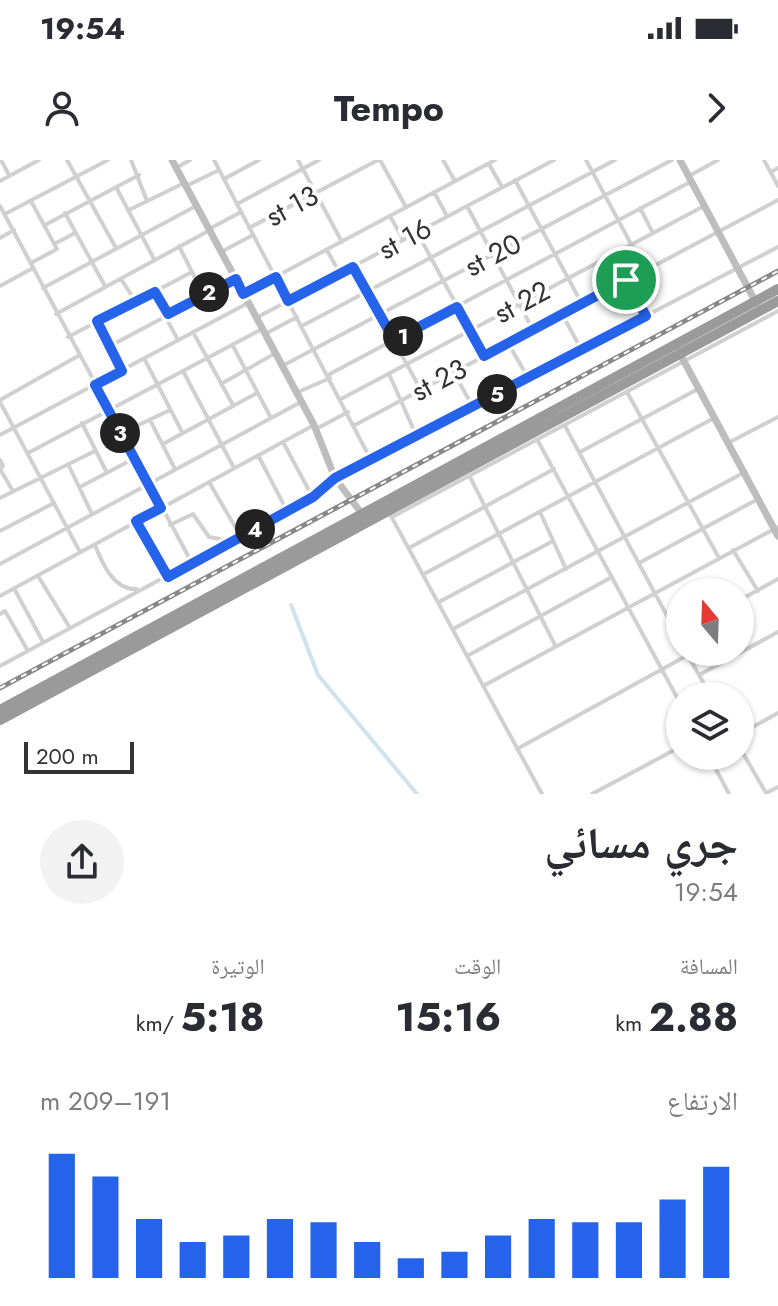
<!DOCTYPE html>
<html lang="ar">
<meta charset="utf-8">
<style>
body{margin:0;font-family:Jost,"Noto Naskh Arabic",sans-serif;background:#f2f2f3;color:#2b2b33;direction:rtl;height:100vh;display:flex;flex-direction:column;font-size:30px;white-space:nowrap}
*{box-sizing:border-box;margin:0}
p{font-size:26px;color:#7c7c81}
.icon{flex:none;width:44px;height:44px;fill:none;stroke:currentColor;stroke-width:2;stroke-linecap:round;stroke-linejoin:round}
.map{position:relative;height:634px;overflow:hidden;direction:ltr}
.panel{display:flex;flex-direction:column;background:#fff;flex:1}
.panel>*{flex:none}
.needle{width:52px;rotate:341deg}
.controls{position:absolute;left:666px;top:418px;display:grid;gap:16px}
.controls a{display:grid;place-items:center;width:88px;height:88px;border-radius:50%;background:#fff;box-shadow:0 2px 6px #0004;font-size:40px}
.scale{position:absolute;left:24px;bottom:20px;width:110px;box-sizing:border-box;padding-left:8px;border:4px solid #333;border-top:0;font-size:22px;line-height:28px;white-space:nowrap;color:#333;-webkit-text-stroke:6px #fff;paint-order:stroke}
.pin{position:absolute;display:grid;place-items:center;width:68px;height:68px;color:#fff;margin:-34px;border:4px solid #fff;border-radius:50%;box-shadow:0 2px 8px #0007}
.km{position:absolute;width:40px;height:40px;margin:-20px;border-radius:50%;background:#222;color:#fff;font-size:22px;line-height:40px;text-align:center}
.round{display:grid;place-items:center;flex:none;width:84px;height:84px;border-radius:42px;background:#f2f2f3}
.headline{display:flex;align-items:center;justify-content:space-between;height:136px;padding:0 40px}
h1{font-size:44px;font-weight:700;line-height:60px}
.stats{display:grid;grid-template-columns:repeat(3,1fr);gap:12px;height:136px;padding:8px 40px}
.stats div{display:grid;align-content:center}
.stats b{font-size:40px;font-weight:700}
.stats small{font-size:22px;font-weight:400}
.stats p{font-size:22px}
.chart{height:224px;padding:16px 40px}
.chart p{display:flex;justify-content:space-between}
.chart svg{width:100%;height:144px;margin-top:8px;stroke:#2563eb;stroke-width:6}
.status{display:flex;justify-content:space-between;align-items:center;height:56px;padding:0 40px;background:#fff;direction:ltr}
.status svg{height:22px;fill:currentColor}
header{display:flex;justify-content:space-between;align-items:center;height:104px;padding:0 40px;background:#fff;font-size:36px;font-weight:700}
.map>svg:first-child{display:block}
</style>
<div class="status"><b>19:54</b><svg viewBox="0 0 49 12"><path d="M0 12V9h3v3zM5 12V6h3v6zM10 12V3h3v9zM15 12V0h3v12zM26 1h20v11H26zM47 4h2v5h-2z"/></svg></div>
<header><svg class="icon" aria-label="forward" viewBox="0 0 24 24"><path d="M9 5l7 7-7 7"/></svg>Tempo<svg class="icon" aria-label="person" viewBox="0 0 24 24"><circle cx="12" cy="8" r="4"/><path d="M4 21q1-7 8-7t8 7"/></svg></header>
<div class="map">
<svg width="778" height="634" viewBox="0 0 778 634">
<rect width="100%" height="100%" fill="#fff"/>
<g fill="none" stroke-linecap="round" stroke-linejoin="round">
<path stroke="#cfe2ee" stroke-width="4" d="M 291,445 L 318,515 L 417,634"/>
<path stroke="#d0d0d0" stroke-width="4" d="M 1,0 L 9,15
M 67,0 L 116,88
M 131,0 L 147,41
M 214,0 L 371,300
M 298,0 L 342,82
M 380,0 L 406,47
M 443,0 L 455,21
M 586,0 L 645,110
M 764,0 L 778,26
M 489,4 L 502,27
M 176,8 L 190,0
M 771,12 L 778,8
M 689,16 L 718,0
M 224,19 L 259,0
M 515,20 L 582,144
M 0,21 L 39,0
M 186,26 L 219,10
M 116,27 L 154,99
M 434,32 L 447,56
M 237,44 L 319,0
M 0,46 L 192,403
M 467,46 L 533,170
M 640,48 L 653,73
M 129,50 L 184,23
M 65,53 L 105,126
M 5,54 L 108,0
M 390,56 L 403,79
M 45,65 L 139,15
M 249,68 L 378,0
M 209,69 L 241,52
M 417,72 L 484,196
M 0,78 L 14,70
M 56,83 L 75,73
M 179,86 L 203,134
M 327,90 L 340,114
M 221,92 L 253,75
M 31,103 L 57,89 L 31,41
M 353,107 L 421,230
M 121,119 L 136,142
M 626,120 L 646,156
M 0,126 L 33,108
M 43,128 L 196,46
M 155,132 L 168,154
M 243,134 L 495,0
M 56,154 L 210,70
M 562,154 L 581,189
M 165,156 L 178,180
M 256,158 L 554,0
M 97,161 L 122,211
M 302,166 L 615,0
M 193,172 L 233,245
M 265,174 L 297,157
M 68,177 L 192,112
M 508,183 L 527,216
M 110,186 L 236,119
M 233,186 L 271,258
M 145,200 L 182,272
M 282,206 L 672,0
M 183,211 L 234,308
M 454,213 L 473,247
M 389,214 L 417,277
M 328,215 L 692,21
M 221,224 L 274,194
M 627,232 L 719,398
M 296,233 L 330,218
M 341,239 L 704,46
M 0,240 L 78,196
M 0,242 L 80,392
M 150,260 L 175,309
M 82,263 L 107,313
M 355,265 L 778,40
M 565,266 L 680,480
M 316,269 L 348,252
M 122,273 L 170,250
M 0,275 L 248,143
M 538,281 L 680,543
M 283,282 L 312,336
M 728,283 L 778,257
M 163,284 L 257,233
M 580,292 L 698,229
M 28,293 L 262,169
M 258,295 L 287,351
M 0,300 L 3,306 L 0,309
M 68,304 L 92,354
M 0,309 L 13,331
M 470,317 L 555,485
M 209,322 L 241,377
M 80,327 L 133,299
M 0,338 L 95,291
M 540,352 L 566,409
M 391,356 L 542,634
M 392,357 L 778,151
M 136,361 L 168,417
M 170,365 L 193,354 L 209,377 L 231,381
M 0,371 L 54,343
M 95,385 C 102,403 114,431 137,429
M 409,388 L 554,309
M 733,390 L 758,431
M 639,403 L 758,339
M 0,404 L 301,242
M 424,414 L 714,258
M 38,416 L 70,468
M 15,430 L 43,482
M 0,436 L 314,265
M 740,440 L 778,419
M 439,442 L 553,381
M 0,454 L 5,451 L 28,491
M 453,469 L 743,313
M 686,492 L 711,536
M 467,496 L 612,417
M 0,506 L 313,337 L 335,318 L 778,87
M 699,515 L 778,472
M 483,526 L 778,367
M 740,574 L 778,553
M 740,588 L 766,633
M 517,589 L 688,495
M 709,596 L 729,634
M 766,633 L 778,627
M 592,634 L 680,587"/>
<path stroke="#bdbdbd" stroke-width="7" d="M 172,0 L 314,265 L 335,318 L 362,354
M 680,0 L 756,143
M 679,192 L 778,376"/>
<path stroke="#9a9a9a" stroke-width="10" d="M 0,550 L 778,129
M 0,560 L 778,141"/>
<g stroke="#888" stroke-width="5">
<path id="rail" d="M 0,528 L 778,111"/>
</g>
<use href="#rail" stroke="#fff" stroke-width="2" stroke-dasharray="6" stroke-linecap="butt"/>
</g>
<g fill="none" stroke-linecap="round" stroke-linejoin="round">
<g stroke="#fff" stroke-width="16">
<path id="route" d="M 353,107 L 394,180 L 457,147 L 484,196 L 626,120 L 646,156 L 335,318 L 313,337 L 168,417 L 136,361 L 161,348 L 95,225 L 122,211 L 97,161 L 155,132 L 168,154 L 236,119 L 243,134 L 276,117 L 288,141 Z"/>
</g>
<use href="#route" stroke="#2563eb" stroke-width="10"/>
</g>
<g text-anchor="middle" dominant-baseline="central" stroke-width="8" stroke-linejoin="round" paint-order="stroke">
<g font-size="28" fill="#333" stroke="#fff">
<text transform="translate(292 46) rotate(-28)">st 13</text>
<text transform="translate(405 79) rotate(-28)">st 16</text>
<text transform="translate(493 95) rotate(-28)">st 20</text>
<text transform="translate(522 142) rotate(-28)">st 22</text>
<text transform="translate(439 220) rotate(-28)">st 23</text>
</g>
</g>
</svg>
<div class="controls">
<a><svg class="needle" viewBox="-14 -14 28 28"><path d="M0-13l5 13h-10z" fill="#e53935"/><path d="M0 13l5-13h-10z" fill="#7c7c81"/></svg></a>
<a><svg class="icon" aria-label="layers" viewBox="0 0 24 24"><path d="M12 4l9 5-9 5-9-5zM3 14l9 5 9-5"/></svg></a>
</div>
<div class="scale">200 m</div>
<div class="pin" style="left:626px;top:120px;background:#1e9e55"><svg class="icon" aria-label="arrive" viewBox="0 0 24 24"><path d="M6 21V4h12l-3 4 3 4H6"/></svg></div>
<b class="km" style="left:403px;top:176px">1</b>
<b class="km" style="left:209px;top:132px">2</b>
<b class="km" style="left:120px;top:273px">3</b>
<b class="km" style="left:255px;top:369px">4</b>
<b class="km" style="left:497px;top:234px">5</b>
</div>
<section class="panel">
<div class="headline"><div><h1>جري مسائي</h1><p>19:54</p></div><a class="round"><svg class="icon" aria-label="share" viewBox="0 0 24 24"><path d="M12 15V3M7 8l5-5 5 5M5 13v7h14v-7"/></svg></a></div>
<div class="stats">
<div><p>المسافة</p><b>2.88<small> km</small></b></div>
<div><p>الوقت</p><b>15:16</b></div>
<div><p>الوتيرة</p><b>5:18<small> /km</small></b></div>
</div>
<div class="chart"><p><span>الارتفاع</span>191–209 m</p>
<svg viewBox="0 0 160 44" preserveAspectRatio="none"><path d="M5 44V6M15 44V13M25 44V26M35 44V33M45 44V31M55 44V26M65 44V27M75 44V33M85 44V38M95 44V36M105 44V31M115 44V26M125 44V27M135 44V27M145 44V20M155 44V10"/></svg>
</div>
</section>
